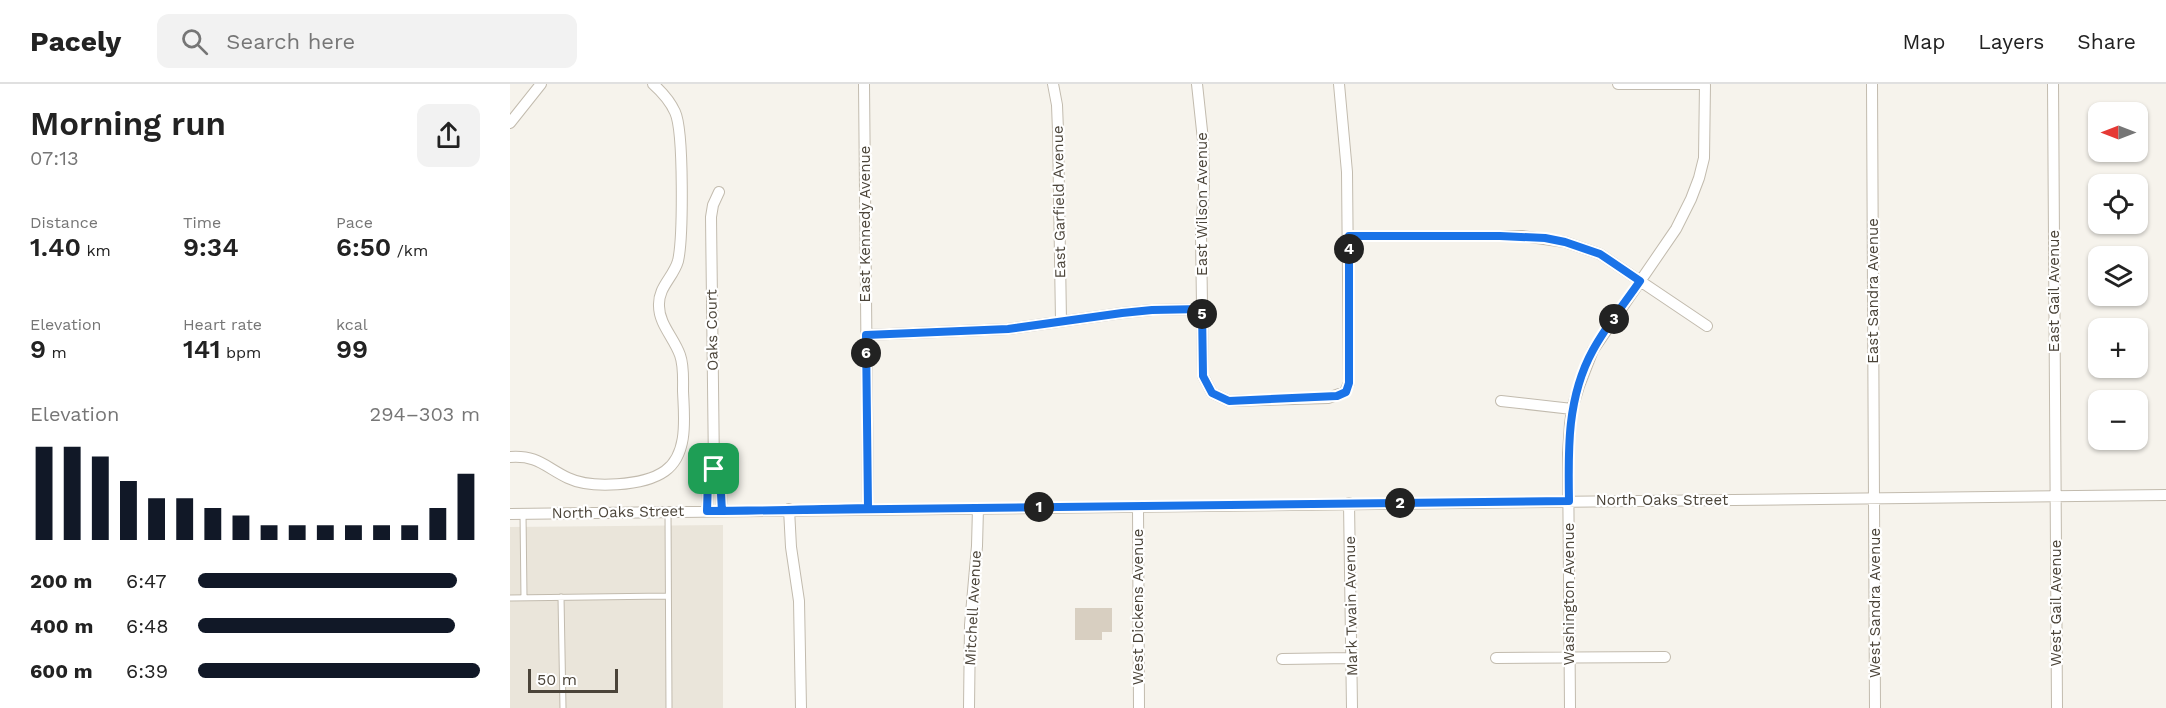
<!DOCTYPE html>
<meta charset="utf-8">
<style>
body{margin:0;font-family:"Work Sans",sans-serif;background:#f2f2f2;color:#222;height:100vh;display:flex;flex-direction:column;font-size:22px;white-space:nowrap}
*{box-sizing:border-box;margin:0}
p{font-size:20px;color:#767676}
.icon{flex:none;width:33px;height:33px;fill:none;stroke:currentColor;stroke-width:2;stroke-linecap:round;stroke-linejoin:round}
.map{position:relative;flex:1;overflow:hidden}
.details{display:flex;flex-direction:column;background:#fff;width:510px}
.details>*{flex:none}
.needle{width:39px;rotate:270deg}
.buttons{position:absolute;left:1578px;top:18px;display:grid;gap:12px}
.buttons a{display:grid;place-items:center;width:60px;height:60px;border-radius:12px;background:#fff;box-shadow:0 2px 4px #0004;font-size:30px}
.scale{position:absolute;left:18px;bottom:15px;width:90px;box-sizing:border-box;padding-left:6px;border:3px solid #4b4439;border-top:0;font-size:16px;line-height:21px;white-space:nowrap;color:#4b4439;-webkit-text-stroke:4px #fff;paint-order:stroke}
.pin{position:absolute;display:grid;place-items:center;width:51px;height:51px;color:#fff;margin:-26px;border-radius:12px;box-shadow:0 3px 9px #0006}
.km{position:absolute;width:30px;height:30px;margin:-15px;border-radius:50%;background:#222;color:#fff;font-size:16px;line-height:30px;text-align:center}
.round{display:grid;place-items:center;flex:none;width:63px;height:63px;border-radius:12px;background:#f2f2f2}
.overview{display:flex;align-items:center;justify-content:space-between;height:102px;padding:0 30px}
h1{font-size:33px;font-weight:600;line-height:45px}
.stats{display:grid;grid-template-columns:repeat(3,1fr);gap:9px;height:102px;padding:6px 30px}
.stats div{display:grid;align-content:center}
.stats b{font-size:26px;font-weight:600}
.stats small{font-size:16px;font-weight:400}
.stats p{font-size:16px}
.chart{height:168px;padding:12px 30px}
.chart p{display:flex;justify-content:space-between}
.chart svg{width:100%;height:108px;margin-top:6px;stroke:#111827;stroke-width:6}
ul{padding:0 30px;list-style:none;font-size:20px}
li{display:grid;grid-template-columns:96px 72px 1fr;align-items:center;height:45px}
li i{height:15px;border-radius:8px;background:#111827}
header{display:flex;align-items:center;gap:36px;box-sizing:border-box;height:84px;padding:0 30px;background:#fff;border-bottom:2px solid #e0e0e0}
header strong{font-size:28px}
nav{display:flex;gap:33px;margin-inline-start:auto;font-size:21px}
.search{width:420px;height:54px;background:#f2f2f2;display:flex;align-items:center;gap:15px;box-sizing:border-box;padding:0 21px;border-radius:12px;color:#767676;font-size:22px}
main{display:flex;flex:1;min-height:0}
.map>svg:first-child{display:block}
</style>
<header>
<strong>Pacely</strong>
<div class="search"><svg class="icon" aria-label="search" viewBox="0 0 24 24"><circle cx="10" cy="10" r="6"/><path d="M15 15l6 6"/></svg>Search here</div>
<nav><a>Map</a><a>Layers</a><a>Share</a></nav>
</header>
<main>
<section class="details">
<div class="overview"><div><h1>Morning run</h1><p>07:13</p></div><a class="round"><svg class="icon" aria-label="share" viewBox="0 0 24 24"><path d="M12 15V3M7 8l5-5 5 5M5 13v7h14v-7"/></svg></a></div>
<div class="stats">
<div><p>Distance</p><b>1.40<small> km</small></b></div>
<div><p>Time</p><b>9:34</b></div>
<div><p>Pace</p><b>6:50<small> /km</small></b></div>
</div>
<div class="stats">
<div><p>Elevation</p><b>9<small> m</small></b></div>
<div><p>Heart rate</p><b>141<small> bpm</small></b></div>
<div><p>kcal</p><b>99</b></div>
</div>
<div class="chart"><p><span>Elevation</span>294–303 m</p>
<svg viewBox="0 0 160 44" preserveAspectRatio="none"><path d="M5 44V6M15 44V6M25 44V10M35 44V20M45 44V27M55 44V27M65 44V31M75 44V34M85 44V38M95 44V38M105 44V38M115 44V38M125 44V38M135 44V38M145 44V31M155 44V17"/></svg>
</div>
<ul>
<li><b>200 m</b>6:47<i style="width:92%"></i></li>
<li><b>400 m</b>6:48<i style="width:91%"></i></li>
<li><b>600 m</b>6:39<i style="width:100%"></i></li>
</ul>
</section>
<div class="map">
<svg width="1656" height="624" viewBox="0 0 1656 624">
<rect width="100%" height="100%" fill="#f6f3ec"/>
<path fill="#eae5da" d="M 213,441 L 213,624 L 0,624 L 0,443 Z"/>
<path fill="#d8cfc1" d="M 565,524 L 602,524 L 602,548 L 592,548 L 592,556 L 565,556 Z"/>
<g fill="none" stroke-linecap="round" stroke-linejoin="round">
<g stroke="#c2bbae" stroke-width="7">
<path id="service" d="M 158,427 L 159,624
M 13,430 L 14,514
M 51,513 L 53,624
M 0,514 L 158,512"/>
</g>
<g stroke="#c2bbae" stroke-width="12">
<path id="minor" d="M 354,0 L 358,424
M 543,0 L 547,21 L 548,47 L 551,237
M 687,0 L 693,56 L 694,102 L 691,151 L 693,292 L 702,309 L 719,317 L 818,314 L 835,308 L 839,299 L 837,88 L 829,0
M 1108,0 L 1195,0
M 1362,0 L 1365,624
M 1543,0 L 1547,624
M 0,39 L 31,0
M 839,152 L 1012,152 L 1055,158 L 1090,170 L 1197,242
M 356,251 L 498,245 L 612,229 L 642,226 L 692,225
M 991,317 L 1062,325
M 0,373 C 28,371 35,383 58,394 C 81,405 134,402 155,387 C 179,370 174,332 173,307 C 173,295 174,282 170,271 C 164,254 149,240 149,222 C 148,203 163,194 168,177 C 173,155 174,47 165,28 C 160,17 152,8 143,0
M 204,385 L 210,393 L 212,427
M 839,419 L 842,624
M 628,422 L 629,624
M 279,425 L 281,463 L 289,517 L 291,624
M 197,427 L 198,395 L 204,385 L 201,133 L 203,121 L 209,108
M 0,430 L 1656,411
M 986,574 L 1155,573
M 772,575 L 841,574
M 459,624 L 460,541 L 467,462 L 468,424
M 1060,624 L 1058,369 L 1060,340 L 1062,325 L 1069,302 L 1083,266 L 1166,145 L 1181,115 L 1189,94 L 1194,74 L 1195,0"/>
</g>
<use href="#service" stroke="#fff" stroke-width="5"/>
<use href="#minor" stroke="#fff" stroke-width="10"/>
</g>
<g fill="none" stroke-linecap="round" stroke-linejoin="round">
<g stroke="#fff" stroke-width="12">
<path id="route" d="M 204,385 L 210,393 L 212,427 L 1059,417 C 1058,365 1057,313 1083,266 C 1096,242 1114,220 1130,197 L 1090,170 L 1055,158 L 1035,154 L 990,152 L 839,152 L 839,299 L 836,308 L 827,312 L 719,317 L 702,309 L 693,292 L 692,225 L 642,226 L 612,229 L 498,245 L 356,251 L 358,424 C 304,425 251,427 197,427 L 198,395 L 204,385"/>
</g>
<use href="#route" stroke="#1a73e8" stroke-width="8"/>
</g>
<g text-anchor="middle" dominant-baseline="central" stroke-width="4.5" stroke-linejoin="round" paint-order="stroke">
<g font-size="15" fill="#4b4439" stroke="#fff">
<text transform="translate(549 118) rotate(-91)">East Garfield Avenue</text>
<text transform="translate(692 120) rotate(-90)">East Wilson Avenue</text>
<text transform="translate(355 140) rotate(-90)">East Kennedy Avenue</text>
<text transform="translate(1363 207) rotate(-90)">East Sandra Avenue</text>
<text transform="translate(1544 207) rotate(-90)">East Gail Avenue</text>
<text transform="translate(202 246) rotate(-91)">Oaks Court</text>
<text x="1152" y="416">North Oaks Street</text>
<text transform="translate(108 428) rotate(-1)">North Oaks Street</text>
<text transform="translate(1059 510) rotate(-90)">Washington Avenue</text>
<text transform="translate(1365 519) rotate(-90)">West Sandra Avenue</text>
<text transform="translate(1546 519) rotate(-90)">West Gail Avenue</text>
<text transform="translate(841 522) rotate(-91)">Mark Twain Avenue</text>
<text transform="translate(628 523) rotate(-90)">West Dickens Avenue</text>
<text transform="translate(463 524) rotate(-87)">Mitchell Avenue</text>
</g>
</g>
</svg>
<div class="buttons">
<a><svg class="needle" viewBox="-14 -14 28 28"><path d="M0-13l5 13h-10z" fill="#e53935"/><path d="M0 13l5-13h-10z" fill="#767676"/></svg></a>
<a><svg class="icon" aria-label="locate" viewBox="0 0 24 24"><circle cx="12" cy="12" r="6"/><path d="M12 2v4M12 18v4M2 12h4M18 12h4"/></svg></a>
<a><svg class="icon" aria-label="layers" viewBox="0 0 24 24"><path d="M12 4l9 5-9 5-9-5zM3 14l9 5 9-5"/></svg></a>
<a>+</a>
<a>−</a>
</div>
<div class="scale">50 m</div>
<div class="pin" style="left:204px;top:385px;background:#1e9e55"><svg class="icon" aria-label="arrive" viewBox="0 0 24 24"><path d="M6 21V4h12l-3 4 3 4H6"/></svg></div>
<b class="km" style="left:529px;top:423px">1</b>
<b class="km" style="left:890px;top:419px">2</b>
<b class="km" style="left:1104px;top:235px">3</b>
<b class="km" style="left:839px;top:165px">4</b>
<b class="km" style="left:692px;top:230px">5</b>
<b class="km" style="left:356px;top:269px">6</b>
</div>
</main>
